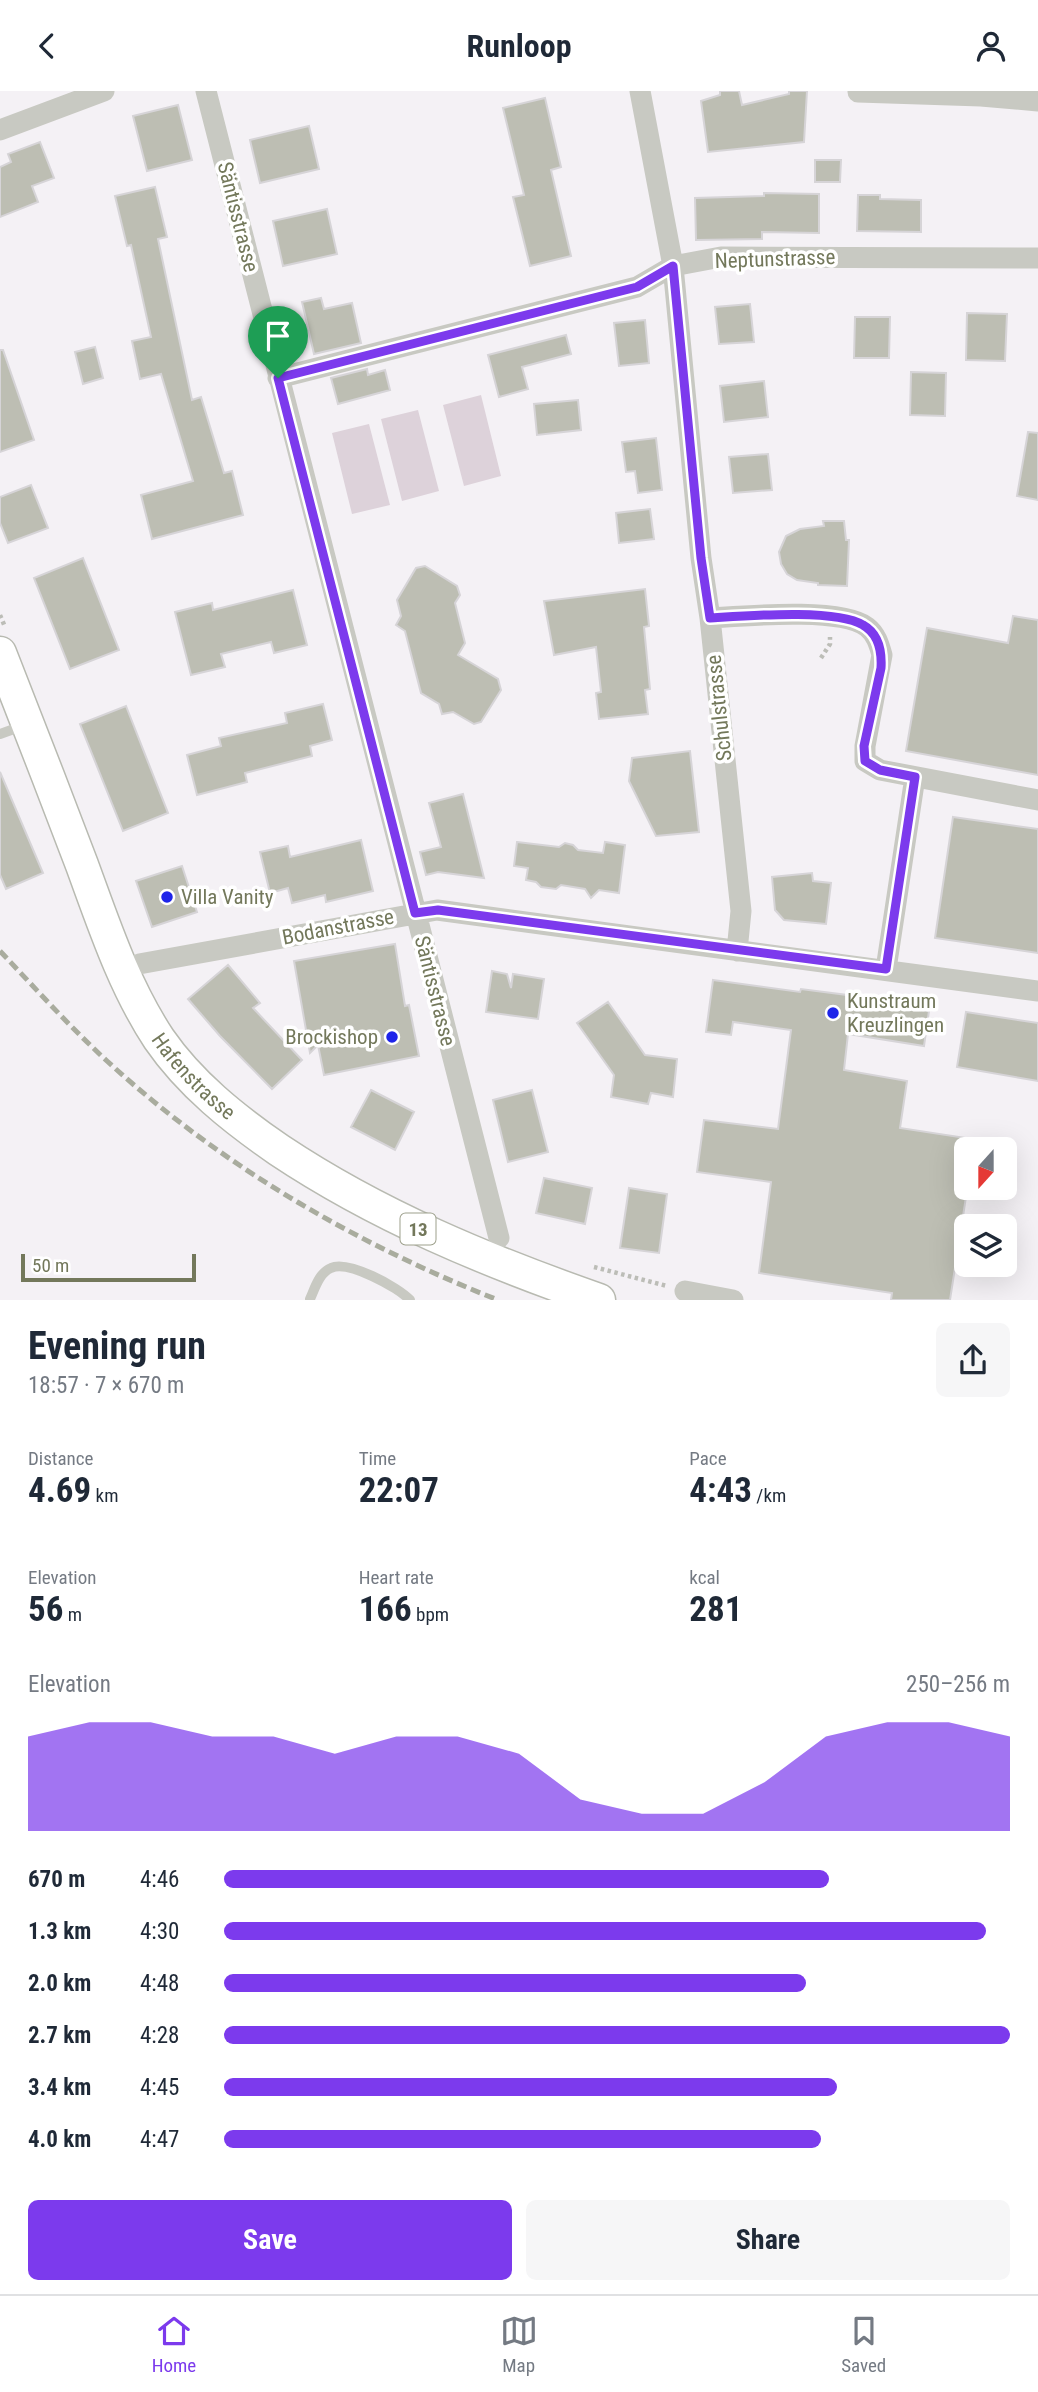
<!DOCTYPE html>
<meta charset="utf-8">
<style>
body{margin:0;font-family:"Roboto Condensed",sans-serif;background:#f6f6f7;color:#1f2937;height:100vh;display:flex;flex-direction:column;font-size:26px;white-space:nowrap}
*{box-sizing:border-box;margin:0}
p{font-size:23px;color:#747a83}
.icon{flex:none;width:38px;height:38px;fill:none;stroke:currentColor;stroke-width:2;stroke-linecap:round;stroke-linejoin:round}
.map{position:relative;height:1209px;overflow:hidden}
.side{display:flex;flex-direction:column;background:#fff;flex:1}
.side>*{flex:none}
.needle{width:46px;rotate:201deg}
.fabs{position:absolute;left:954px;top:1046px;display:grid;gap:14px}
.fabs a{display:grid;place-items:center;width:63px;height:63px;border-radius:10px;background:#fff;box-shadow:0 7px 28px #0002;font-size:35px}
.scale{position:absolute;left:21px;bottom:18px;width:175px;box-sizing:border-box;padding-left:7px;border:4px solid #73785b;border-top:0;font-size:19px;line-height:24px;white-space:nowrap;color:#73785b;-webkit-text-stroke:5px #fff;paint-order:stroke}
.pin{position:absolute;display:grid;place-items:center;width:60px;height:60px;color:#fff;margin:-72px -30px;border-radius:50% 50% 50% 0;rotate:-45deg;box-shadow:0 0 7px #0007}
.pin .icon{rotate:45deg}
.round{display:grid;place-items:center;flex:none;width:74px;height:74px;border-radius:10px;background:#f6f6f7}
.head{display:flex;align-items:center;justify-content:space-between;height:119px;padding:0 28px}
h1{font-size:38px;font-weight:700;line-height:52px}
.stats{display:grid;grid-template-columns:repeat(3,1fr);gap:10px;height:119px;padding:7px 28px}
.stats div{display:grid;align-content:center}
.stats b{font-size:35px;font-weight:700}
.stats small{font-size:19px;font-weight:400}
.stats p{font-size:19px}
.chart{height:196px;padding:14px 28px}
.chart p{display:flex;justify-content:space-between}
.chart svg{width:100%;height:126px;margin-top:7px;fill:#7c3aed;opacity:.7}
.button{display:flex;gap:14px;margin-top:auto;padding:14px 28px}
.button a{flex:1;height:80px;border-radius:10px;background:#7c3aed;color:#fff;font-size:28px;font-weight:700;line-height:80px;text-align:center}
.button a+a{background:#f6f6f7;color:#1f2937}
ul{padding:0 28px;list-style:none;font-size:23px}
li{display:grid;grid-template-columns:112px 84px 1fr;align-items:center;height:52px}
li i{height:18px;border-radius:9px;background:#7c3aed}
header{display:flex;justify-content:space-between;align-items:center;height:91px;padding:0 28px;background:#fff;font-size:32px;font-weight:700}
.dock{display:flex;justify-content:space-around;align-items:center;height:98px;border-top:2px solid #e0e1e3;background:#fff;font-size:19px;color:#747a83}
.dock a{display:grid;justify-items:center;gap:4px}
.dock .current{color:#7c3aed}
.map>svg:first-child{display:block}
</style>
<header><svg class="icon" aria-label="back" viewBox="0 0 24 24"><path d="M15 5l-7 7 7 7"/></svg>Runloop<svg class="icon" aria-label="person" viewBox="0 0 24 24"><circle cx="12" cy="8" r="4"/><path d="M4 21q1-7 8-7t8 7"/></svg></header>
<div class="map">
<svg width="1038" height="1209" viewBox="0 0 1038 1209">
<rect width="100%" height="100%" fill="#f4f1f5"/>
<path fill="#ddd2da" d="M 481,304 L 501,385 L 464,395 L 443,314 Z
M 418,319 L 439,400 L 402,410 L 381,328 Z
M 369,333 L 390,414 L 352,423 L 332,342 Z"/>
<path fill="#bdbeb3" stroke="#d6d4d7" stroke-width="2" d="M 720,0 L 739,0 L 742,14 L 789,3 L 789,0 L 807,0 L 804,51 L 708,61 L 701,10 L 720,4 Z
M 545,7 L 561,76 L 551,79 L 571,165 L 530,175 L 513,106 L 524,104 L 503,17 Z
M 178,14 L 192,69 L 147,80 L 133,25 Z
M 309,35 L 319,78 L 260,92 L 250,49 Z
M 40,51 L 54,87 L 32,95 L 38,111 L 0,126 L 0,76 L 11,71 L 8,63 Z
M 815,69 L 841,69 L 840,91 L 815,91 Z
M 155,96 L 167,146 L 158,148 L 192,309 L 201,306 L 224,382 L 232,380 L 243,424 L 152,448 L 141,404 L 193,390 L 161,283 L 140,288 L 132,250 L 151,246 L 131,154 L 127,155 L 115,105 Z
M 764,102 L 819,103 L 819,142 L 762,141 L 762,148 L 696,149 L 695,107 L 764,105 Z
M 858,104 L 880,104 L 880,108 L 921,109 L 921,141 L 857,140 Z
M 327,118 L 337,163 L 283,175 L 273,130 Z
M 321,207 L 324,218 L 352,212 L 361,252 L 314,263 L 302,211 Z
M 750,213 L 754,251 L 719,253 L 715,216 Z
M 967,222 L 1007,223 L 1005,270 L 966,269 Z
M 855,226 L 890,226 L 889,267 L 854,267 Z
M 645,229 L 649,272 L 619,275 L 614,232 Z
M 566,244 L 571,263 L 522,276 L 528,298 L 499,306 L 488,264 Z
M 95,256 L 103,287 L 83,293 L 75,261 Z
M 0,259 L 3,259 L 34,349 L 0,361 Z
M 367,278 L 368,284 L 385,279 L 390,299 L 338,313 L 331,287 Z
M 911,281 L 946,282 L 945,325 L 910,324 Z
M 764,290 L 768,326 L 724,331 L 720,295 Z
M 578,309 L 581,339 L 537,344 L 534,313 Z
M 1028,341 L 1038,342 L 1038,409 L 1017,405 Z
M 656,347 L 662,399 L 638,402 L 635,380 L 626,381 L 622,351 Z
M 768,363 L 772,399 L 733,402 L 729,366 Z
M 31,394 L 48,437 L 8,452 L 0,432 L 0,406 Z
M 650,418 L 654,448 L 619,452 L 616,422 Z
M 823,430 L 844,430 L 846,449 L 849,449 L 847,495 L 818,494 L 818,492 L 797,489 L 787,483 L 781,473 L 779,461 L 786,445 L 800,438 L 824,435 Z
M 83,467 L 119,559 L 70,578 L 34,487 Z
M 425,475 L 457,495 L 460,504 L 455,512 L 465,552 L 458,564 L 498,588 L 501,599 L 481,631 L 474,633 L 453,621 L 442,623 L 439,613 L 421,602 L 405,540 L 396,534 L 401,525 L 397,509 L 416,477 Z
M 645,498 L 649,535 L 644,536 L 650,598 L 645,599 L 648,623 L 599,628 L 596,602 L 601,601 L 596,556 L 554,564 L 544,510 Z
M 293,499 L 307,554 L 274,562 L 271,551 L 221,563 L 225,576 L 191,584 L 175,521 L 212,512 L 213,519 Z
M 1013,525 L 1038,529 L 1038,684 L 906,660 L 927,537 L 1008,552 Z
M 323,613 L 332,649 L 310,655 L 312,665 L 245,682 L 247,691 L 197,704 L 187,664 L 221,655 L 219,647 L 287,632 L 285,622 Z
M 126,615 L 168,722 L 123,740 L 80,633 Z
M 690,660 L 699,741 L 656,745 L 629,690 L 632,667 Z
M 0,681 L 43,782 L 6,798 L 0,784 Z
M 463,703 L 484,787 L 438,781 L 426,784 L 420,761 L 441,756 L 429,712 Z
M 953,726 L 1038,738 L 1038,862 L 935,847 Z
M 361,749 L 373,800 L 326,811 L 325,804 L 292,812 L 288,797 L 270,802 L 260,761 L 288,755 L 290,766 Z
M 517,751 L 559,756 L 565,752 L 573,754 L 578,759 L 603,762 L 605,751 L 625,754 L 619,802 L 599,799 L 591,807 L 585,798 L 561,794 L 556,798 L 541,796 L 536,791 L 526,789 L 528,777 L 514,775 Z
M 182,775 L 197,821 L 152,836 L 136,790 Z
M 812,782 L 813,790 L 831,792 L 826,833 L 784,829 L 775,819 L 772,786 Z
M 395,853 L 405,915 L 409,914 L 419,965 L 324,984 L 318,954 L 310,962 L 294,870 Z
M 228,874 L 260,912 L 253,917 L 302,969 L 272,998 L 220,945 L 188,908 Z
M 492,880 L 507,883 L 511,897 L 513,883 L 544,888 L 538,928 L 486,921 Z
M 713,889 L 800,901 L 801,898 L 847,904 L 847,907 L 929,920 L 924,955 L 848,943 L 844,979 L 907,990 L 900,1037 L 966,1047 L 966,1106 L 950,1209 L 891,1209 L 892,1202 L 759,1182 L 771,1091 L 697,1081 L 704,1029 L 778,1038 L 791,939 L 733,931 L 731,944 L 706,941 Z
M 608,911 L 645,964 L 677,968 L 673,1006 L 651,1002 L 648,1013 L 611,1006 L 614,984 L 577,932 Z
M 966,921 L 1038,932 L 1038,990 L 957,976 Z
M 371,999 L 414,1021 L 395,1059 L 351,1036 Z
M 532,999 L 548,1061 L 508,1071 L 493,1009 Z
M 544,1087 L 592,1097 L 585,1133 L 536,1122 Z
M 629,1097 L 667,1103 L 659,1162 L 620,1157 Z"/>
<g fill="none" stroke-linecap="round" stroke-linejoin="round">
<g stroke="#b8bab1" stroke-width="35">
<g id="primary">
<path id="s1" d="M 0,562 C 28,633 55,703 82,774 C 104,834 124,895 159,948 C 190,993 234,1028 279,1059 C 378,1125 487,1170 599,1209"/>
</g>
</g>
<path stroke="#bcbdb7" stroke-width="4.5" stroke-dasharray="3.5 3.5" stroke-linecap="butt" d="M 0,524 L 5,536
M 821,567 L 830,553 L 830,546
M 594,1176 L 667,1195"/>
<path stroke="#c8c9c2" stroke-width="10" d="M 0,643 L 25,634
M 310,1208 C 315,1197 319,1182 331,1177 C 348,1169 398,1196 410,1209"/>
<path stroke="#c8c9c2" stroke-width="21" d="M 206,0 L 499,1147
M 640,0 L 673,175 L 701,467 L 710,527 L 741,820 L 737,860
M 858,1 L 981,5 L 1038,10
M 0,39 L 104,0
M 278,287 L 637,196 L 673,175 L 721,166 L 1038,167
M 710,527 C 744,525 841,516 867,536 C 876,543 879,553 882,564 L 865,655 L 865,670 L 880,679 L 1038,709
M 139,873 L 437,819 L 1038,900
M 886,878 L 915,686
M 685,1200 L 733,1209"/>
<use href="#primary" stroke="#fff" stroke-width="32"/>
<path stroke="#a9ac9e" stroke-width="5" stroke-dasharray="10 5" stroke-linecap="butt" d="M 0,860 C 35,897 69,935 107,970 C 220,1074 356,1153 498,1209"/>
</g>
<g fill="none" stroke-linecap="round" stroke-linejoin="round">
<g stroke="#fff" stroke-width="14">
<path id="route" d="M 673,175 L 701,467 L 710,527 C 744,525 836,517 863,534 C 879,543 882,560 881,577 L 864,655 L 865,670 L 880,679 L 915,686 L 886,878 L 438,819 L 415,822 L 278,287 L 637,196 Z"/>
</g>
<use href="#route" stroke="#7c3aed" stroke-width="9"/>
</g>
<g fill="#1e24e9" stroke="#fff" stroke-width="2.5">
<circle cx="167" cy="806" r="7"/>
<circle cx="833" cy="922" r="7"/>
<circle cx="392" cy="946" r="7"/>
</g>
<g text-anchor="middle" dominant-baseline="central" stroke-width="7" stroke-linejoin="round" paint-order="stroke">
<rect fill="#fff" stroke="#9da08c" stroke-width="2" x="400.5" y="1122.5" width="35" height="31" rx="5"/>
<g font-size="19" font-weight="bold" fill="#73785b">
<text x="418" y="1138">13</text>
</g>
<g font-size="21" fill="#73785b" stroke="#fff">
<text transform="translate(238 126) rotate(76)">Säntisstrasse</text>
<text transform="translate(775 168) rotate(-2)">Neptunstrasse</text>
<text transform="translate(719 617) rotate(-96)">Schulstrasse</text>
<text transform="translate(338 836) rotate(-11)">Bodanstrasse</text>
<text transform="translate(435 900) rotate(76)">Säntisstrasse</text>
<text stroke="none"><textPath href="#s1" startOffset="469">Hafenstrasse</textPath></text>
</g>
<g font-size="21" fill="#73785b" stroke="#fff" text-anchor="start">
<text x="181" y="806">Villa Vanity</text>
<text x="847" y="910">Kunstraum<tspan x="847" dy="24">Kreuzlingen</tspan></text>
<text x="378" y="946" text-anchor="end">Brockishop</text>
</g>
</g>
</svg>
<div class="fabs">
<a><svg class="needle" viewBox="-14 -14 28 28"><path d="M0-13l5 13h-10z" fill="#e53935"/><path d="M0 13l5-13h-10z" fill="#747a83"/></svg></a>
<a><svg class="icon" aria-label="layers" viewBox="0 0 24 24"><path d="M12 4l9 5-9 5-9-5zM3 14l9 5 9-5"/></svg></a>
</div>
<div class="scale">50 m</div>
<div class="pin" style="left:278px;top:287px;background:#1e9e55"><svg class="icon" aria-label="arrive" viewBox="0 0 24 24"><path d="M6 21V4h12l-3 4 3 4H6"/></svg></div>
</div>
<section class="side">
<div class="head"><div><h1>Evening run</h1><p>18:57 · 7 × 670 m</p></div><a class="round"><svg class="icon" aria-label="share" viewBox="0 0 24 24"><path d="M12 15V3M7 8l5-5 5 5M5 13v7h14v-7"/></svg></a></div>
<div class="stats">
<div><p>Distance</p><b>4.69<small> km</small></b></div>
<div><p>Time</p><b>22:07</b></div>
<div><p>Pace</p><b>4:43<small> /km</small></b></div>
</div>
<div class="stats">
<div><p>Elevation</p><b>56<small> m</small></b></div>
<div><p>Heart rate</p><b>166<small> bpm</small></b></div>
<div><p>kcal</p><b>281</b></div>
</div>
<div class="chart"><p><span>Elevation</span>250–256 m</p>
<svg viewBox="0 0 160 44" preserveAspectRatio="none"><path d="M0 44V11L10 6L20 6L30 11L40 11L50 17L60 11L70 11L80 17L90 33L100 38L110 38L120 27L130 11L140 6L150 6L160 11V44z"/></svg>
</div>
<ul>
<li><b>670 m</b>4:46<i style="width:77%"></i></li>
<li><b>1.3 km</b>4:30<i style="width:97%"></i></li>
<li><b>2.0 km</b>4:48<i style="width:74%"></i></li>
<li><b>2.7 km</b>4:28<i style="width:100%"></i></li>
<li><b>3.4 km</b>4:45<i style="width:78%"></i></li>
<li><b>4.0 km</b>4:47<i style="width:76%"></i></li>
</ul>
<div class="button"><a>Save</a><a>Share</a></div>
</section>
<nav class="dock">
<a class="current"><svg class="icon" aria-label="home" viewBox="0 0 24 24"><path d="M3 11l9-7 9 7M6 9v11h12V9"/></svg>Home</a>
<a><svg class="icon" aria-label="map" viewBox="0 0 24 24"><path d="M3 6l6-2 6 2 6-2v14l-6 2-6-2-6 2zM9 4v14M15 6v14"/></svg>Map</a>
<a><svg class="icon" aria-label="saved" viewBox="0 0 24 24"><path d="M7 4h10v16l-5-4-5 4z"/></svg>Saved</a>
</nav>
